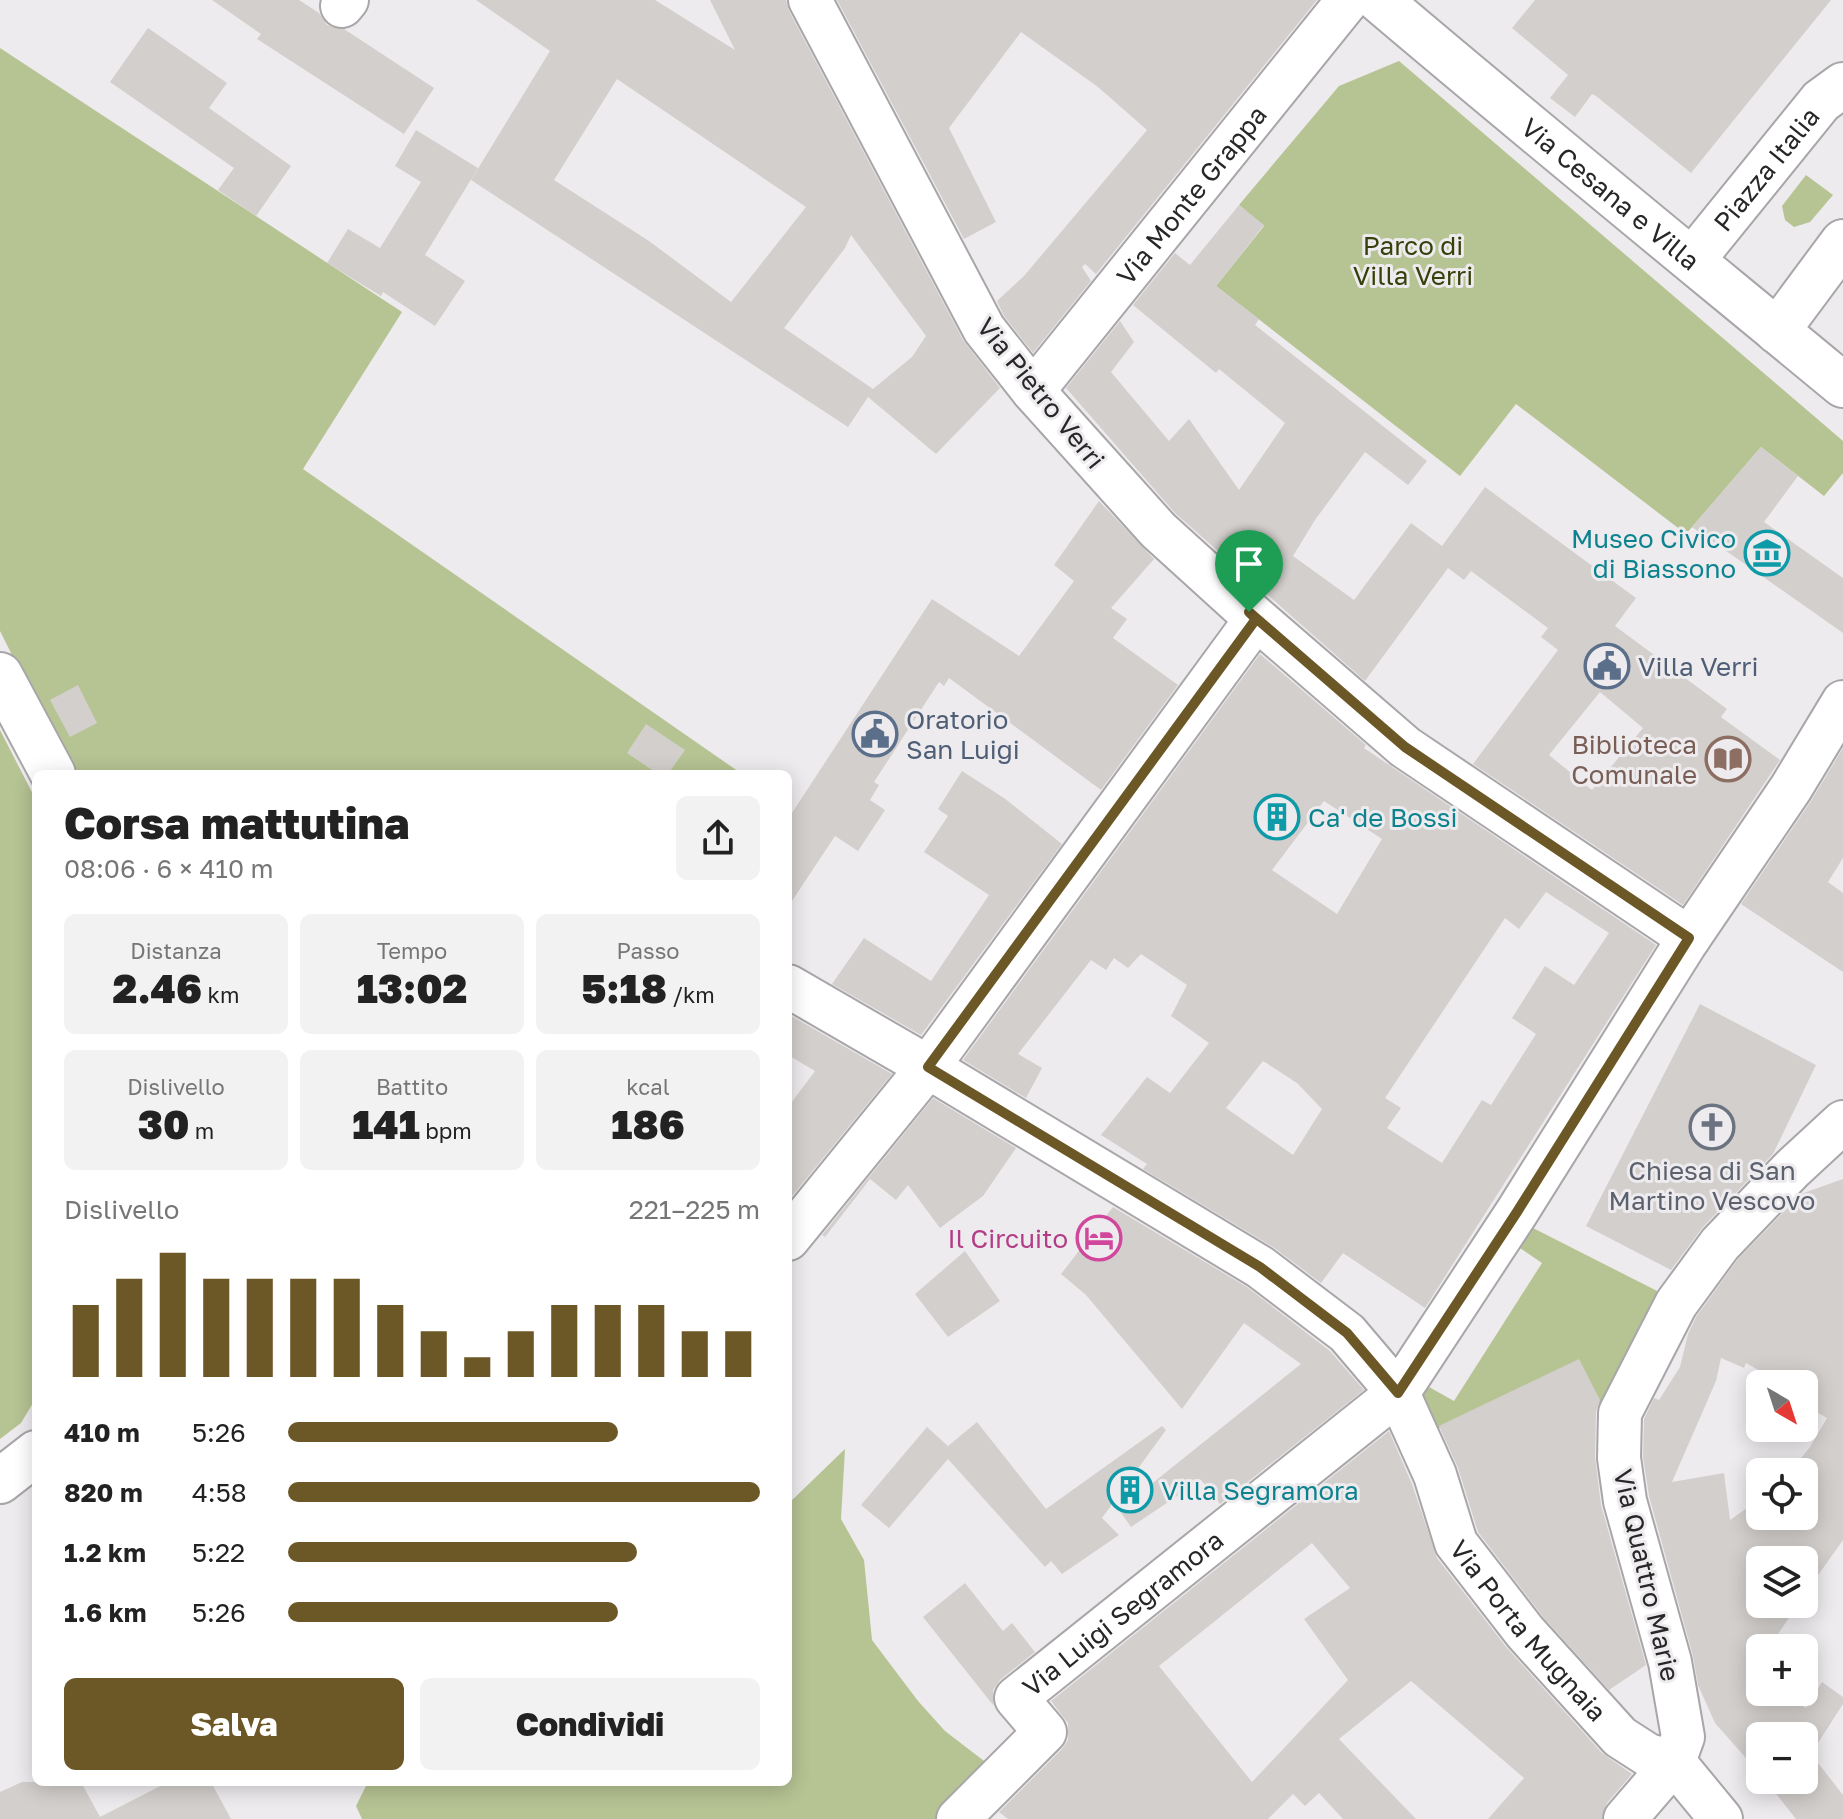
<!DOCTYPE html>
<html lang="it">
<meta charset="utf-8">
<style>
body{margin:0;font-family:"Golos Text",sans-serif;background:#f2f2f2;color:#222;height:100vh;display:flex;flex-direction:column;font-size:30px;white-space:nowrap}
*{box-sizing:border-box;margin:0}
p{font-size:26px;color:#767676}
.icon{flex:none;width:44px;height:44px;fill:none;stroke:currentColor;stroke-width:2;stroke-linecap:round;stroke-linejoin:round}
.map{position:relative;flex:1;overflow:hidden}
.drawer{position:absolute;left:32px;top:770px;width:760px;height:1016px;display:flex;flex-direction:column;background:#fff;border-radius:12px;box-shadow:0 4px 20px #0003}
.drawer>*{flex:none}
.needle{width:52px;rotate:141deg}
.buttons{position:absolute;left:1746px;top:1370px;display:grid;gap:16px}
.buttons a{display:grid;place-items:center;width:72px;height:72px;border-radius:12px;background:#fff;box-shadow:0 4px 20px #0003;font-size:40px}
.pin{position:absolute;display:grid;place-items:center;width:68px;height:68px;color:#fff;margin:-82px -34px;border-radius:50% 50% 50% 0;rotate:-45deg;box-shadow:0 0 8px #0007}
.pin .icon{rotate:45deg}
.round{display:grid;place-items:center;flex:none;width:84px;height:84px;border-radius:12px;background:#f2f2f2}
.head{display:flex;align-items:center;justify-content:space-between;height:136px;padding:0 32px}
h1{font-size:44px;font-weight:800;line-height:60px}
.stats{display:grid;grid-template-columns:repeat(3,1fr);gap:12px;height:136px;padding:8px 32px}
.stats div{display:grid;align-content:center;border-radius:12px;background:#f2f2f2;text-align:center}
.stats b{font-size:40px;font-weight:800}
.stats small{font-size:22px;font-weight:400}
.stats p{font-size:22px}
.chart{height:224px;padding:16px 32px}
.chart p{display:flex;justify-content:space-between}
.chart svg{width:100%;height:144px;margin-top:8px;stroke:#6c5726;stroke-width:6}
.button{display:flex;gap:16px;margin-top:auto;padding:16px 32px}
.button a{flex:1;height:92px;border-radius:12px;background:#6c5726;color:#fff;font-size:32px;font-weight:800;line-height:92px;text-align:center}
.button a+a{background:#f2f2f2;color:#222}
ul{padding:0 32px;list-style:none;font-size:26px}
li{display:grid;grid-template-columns:128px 96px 1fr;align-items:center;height:60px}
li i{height:20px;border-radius:10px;background:#6c5726}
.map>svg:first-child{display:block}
</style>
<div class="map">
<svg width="1843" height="1819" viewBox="0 0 1843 1819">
<rect width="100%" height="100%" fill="#eeebee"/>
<path fill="#b6c393" d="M 0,48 L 402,312 L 303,469 L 742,774 L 77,774 L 51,733 L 0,631 Z
M 1399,61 L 1843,441 L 1843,473 L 1824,496 L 1761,447 L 1686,534 L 1516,404 L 1460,476 L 1216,286 L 1264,226 L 1239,205 L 1339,86 Z
M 1806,175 L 1833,195 L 1810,222 L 1794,227 L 1785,220 L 1782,206 Z
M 0,730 L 36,800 L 36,1398 L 21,1423 L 0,1439 Z
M 1529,1226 L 1669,1297 L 1608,1424 L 1580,1363 L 1418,1438 L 1409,1416 L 1429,1387 L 1454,1401 L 1542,1263 L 1517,1246 Z
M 845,1449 L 841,1519 L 864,1560 L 872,1640 L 918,1701 L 945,1731 L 1001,1774 L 975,1819 L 362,1819 L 356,1806 L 368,1782 L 788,1782 L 788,1504 Z"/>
<path fill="#d3cfcd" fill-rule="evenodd" d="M 212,0 L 299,0 L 319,13 L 327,25 L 344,29 L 434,88 L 404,134 L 257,39 L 261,34 Z
M 476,0 L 655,0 L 735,50 L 710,0 L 786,0 L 789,11 L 963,340 L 1000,388 L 936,454 L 868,397 L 848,427 L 471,180 L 550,51 ZM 617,79 L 806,207 L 731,302 L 649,241 L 554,180 ZM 851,235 L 926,336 L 912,357 L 873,389 L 784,328 L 845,248 Z
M 837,0 L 1317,0 L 1096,274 L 1085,264 L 1082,267 L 1091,281 L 1033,353 L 1004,316 L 997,301 L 1024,276 L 1147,130 L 1098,87 L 1021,32 L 949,128 L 996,222 L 964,239 Z
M 1535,0 L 1831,0 L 1691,173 L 1596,96 L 1592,94 L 1575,117 L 1550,98 L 1568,75 L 1512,28 Z
M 148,28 L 227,83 L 209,108 L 291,166 L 256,216 L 218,190 L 234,168 L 110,82 Z
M 416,130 L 478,168 L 425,255 L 465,281 L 435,326 L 383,292 L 381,296 L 327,263 L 348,229 L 380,248 L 421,182 L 395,166 Z
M 1239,205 L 1264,225 L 1216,286 L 1259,319 L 1255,325 L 1427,461 L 1408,485 L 1365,452 L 1315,520 L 1293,556 L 1354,600 L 1411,523 L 1442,546 L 1485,487 L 1636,598 L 1615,626 L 1727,709 L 1721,717 L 1780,760 L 1683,905 L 1473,764 L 1558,650 L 1541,637 L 1548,628 L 1471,571 L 1464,580 L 1448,568 L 1365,681 L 1175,513 L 1066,388 L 1120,321 L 1134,342 L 1111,372 L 1169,441 L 1189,419 L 1239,490 L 1285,423 L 1219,369 L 1216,373 L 1133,305 L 1175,253 L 1190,265 ZM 1600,692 L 1643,728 L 1592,790 L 1549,755 Z
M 1761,447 L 1798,476 L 1764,522 L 1843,578 L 1843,633 L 1692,527 Z
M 1099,501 L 1154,559 L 1111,608 L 1127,619 L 1113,638 L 1178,685 L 1101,790 L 949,678 L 944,686 L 939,682 L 874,782 L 879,785 L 870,800 L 885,810 L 858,851 L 835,836 L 788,907 L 788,819 L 932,599 L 1019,656 L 1074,581 L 1054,565 Z
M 1260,654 L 1366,745 L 1364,748 L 1656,945 L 1425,1308 L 1343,1253 L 1321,1283 L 1273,1247 L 1143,1169 L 1147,1164 L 1101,1135 L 1147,1077 L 1170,1093 L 1209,1043 L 1171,1016 L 1187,985 L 1141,954 L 1128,968 L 1114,958 L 1106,970 L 1091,960 L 1018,1054 L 1042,1068 L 1026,1098 L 963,1060 ZM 1324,801 L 1382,839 L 1337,914 L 1272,870 ZM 1546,892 L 1609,933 L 1574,985 L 1545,966 L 1512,1018 L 1536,1034 L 1491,1105 L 1482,1100 L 1442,1163 L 1387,1128 L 1401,1108 L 1385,1098 L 1505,918 L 1519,929 ZM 1263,1061 L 1297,1083 L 1322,1109 L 1293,1155 L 1226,1108 Z
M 78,685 L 97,723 L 70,737 L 50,700 Z
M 646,724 L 685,750 L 668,774 L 658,774 L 627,753 Z
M 1843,748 L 1843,858 L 1828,882 L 1843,893 L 1843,972 L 1741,904 L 1811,801 Z
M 962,771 L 1004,798 L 1062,844 L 921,1035 L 832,984 L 864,938 L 931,981 L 989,895 L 924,852 L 948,816 L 938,809 Z
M 1700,1004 L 1816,1065 L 1773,1154 L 1703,1227 L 1671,1270 L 1586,1226 Z
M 788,1014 L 892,1074 L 788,1201 L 788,1107 L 815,1071 L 788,1055 Z
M 933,1098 L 1016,1148 L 983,1196 L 940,1228 L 908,1185 L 896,1200 L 870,1179 L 825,1237 L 822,1235 Z
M 1843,1179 L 1843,1540 L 1804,1595 L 1804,1560 L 1760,1560 L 1760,1604 L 1798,1604 L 1769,1648 L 1760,1648 L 1760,1662 L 1751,1675 L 1760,1680 L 1760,1692 L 1780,1692 L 1806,1708 L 1822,1682 L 1843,1697 L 1843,1704 L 1811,1754 L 1843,1795 L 1843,1819 L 1796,1819 L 1765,1780 L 1804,1780 L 1804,1736 L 1760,1736 L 1760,1774 L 1715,1723 L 1698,1685 L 1693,1656 L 1649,1496 L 1643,1457 L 1644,1419 L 1654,1398 L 1659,1400 L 1680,1367 L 1688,1334 L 1696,1317 L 1738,1259 L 1801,1194 ZM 1721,1358 L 1744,1368 L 1746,1363 L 1783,1384 L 1804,1384 L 1804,1405 L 1827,1418 L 1810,1447 L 1790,1472 L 1804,1472 L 1804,1516 L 1760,1516 L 1760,1499 L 1730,1520 L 1724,1473 L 1672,1482 L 1716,1381 Z
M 1113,1207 L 1247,1287 L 1330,1351 L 1364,1390 L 1220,1504 L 1201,1480 L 1131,1527 L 1119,1510 L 1301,1364 L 1244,1323 L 1182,1409 L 1086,1295 L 1061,1274 Z
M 965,1251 L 1000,1301 L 948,1337 L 915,1294 Z
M 1579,1359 L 1600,1400 L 1596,1412 L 1595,1457 L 1601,1505 L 1646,1665 L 1609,1690 L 1543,1617 L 1478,1532 L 1458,1468 L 1439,1426 Z
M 977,1422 L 1046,1509 L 1162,1426 L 1166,1430 L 1102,1518 L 1119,1535 L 1062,1574 L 1051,1561 L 1045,1567 L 948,1459 L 889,1528 L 861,1505 L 927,1427 L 948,1446 Z
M 1389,1431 L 1412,1484 L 1437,1558 L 1507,1648 L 1602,1753 L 1632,1774 L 1607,1803 L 1602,1819 L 1488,1819 L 1524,1778 L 1411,1681 L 1339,1739 L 1416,1819 L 1343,1819 L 1319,1793 L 1305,1806 L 1293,1794 L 1268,1819 L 1008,1819 L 999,1812 L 1062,1749 L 1068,1740 L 1068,1723 L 1051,1701 ZM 1312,1543 L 1350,1588 L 1304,1619 L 1348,1680 L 1252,1782 L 1159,1666 Z
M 965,1583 L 1003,1631 L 1012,1623 L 1035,1652 L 1000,1680 L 993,1690 L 993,1705 L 923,1617 Z
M 22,1782 L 81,1782 L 100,1817 L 168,1782 L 211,1782 L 231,1819 L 0,1819 L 0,1792 Z"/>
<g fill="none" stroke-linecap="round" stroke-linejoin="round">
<g stroke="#a9a6a9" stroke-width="46">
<g id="minor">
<path d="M 342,6 L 347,0"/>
<path id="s1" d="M 1033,391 L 1348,0"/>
<path d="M 1249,612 L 1405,747 L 1689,938"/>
<path id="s2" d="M 788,986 L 928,1067 L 1260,1267 L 1347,1333 L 1398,1393 L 1435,1475 L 1456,1543 L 1525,1632 L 1620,1737 L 1648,1755 L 1674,1762 L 1721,1819"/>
<path d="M 788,1239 L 928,1067 L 1256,619 L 1158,530 L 1033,391 L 984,329 L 810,0"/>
<path id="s3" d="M 958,1819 L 1045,1732 L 1016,1698 L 1398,1393 L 1517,1212 L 1685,944 L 1791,788 L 1843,702"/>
<path d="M 1625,1819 L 1674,1762 L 1683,1737 L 1670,1662 L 1625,1501 L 1619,1458 L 1620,1413 L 1676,1304 L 1720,1244 L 1792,1169 L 1843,1122"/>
</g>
</g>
<g stroke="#a9a6a9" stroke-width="48">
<g id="tertiary">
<path id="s4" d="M 1693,259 L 1821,101 L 1843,85"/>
<path d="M 1777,331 L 1843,242"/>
<path d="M 0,675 L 53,774"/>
<path d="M 0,1481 L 36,1453"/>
</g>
</g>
<g stroke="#a9a6a9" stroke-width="48">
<g id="secondary">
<path id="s5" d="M 1379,0 C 1532,130 1688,257 1843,385"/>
</g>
</g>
<use href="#minor" stroke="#fff" stroke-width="42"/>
<use href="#tertiary" stroke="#fff" stroke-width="44"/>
<use href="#secondary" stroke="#fff" stroke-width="44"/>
</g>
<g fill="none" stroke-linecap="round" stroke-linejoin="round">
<g stroke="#fff" stroke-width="16">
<path id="route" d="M 1249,612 L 1405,747 L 1689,938 L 1517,1212 L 1398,1393 L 1347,1333 L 1260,1267 L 928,1067 L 1256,619 Z"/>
</g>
<use href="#route" stroke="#6c5726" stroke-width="10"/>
</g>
<defs>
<g id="museum-ring" transform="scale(2.3)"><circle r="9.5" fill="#eeebee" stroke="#0f9aa8" stroke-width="1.5"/><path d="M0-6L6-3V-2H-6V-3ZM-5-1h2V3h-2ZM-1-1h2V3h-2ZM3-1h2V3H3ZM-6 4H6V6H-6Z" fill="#0f9aa8"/></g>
<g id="civic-ring" transform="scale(2.3)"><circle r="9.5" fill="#eeebee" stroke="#5c6f8a" stroke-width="1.5"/><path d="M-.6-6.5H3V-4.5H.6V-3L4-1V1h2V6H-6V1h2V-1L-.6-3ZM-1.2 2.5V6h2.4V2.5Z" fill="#5c6f8a"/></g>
<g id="library-ring" transform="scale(2.3)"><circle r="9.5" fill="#eeebee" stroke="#8d6e63" stroke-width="1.5"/><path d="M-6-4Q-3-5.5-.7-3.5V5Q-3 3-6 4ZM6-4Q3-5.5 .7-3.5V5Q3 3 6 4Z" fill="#8d6e63"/></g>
<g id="building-ring" transform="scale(2.3)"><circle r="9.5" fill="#eeebee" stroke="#0f9aa8" stroke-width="1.5"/><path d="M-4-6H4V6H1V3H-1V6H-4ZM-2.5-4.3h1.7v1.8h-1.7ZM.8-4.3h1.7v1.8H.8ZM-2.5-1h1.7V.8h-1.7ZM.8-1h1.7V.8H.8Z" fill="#0f9aa8"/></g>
<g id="church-ring" transform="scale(2.3)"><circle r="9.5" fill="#eeebee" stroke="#6b7280" stroke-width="1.5"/><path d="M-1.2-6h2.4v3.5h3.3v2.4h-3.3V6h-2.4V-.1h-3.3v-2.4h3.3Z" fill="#6b7280"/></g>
<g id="hotel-ring" transform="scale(2.3)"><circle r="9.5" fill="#eeebee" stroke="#d1479c" stroke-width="1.5"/><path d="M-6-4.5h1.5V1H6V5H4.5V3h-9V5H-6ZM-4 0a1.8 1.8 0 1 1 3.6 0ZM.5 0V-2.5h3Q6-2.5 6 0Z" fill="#d1479c"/></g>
</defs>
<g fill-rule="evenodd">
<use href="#museum-ring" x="1767" y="553"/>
<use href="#civic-ring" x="1607" y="666"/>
<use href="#civic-ring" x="875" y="734"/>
<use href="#library-ring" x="1728" y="759"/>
<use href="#building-ring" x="1277" y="817"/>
<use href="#church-ring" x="1712" y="1127"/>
<use href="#hotel-ring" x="1099" y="1238"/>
<use href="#building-ring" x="1130" y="1490"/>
</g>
<g text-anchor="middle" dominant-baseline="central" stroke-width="6" stroke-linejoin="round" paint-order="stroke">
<g font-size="26" fill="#282728" stroke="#eeebee">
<text stroke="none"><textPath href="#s4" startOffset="116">Piazza Italia</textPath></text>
<text stroke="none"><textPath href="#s5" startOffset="302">Via Cesana e Villa</textPath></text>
<text stroke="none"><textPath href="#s1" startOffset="252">Via Monte Grappa</textPath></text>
<text transform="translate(1041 393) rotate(51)">Via Pietro Verri</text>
<text transform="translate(1647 1575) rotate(77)">Via Quattro Marie</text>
<text stroke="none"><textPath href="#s3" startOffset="304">Via Luigi Segramora</textPath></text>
<text stroke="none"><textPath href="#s2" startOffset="1012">Via Porta Mugnaia</textPath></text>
</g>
<g font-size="26" fill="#36410a" stroke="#eeebee">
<text x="1413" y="245">Parco di<tspan x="1413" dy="30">Villa Verri</tspan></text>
</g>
<g font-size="26" fill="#0d838f" stroke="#eeebee" text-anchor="start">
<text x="1736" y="538" text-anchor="end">Museo Civico<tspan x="1736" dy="30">di Biassono</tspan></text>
<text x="1308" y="817">Ca' de Bossi</text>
<text x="1161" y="1490">Villa Segramora</text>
</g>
<g font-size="26" fill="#4e5e75" stroke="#eeebee" text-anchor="start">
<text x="1638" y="666">Villa Verri</text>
<text x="906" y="719">Oratorio<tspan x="906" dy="30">San Luigi</tspan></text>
</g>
<g font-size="26" fill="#785e54" stroke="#eeebee" text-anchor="end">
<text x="1697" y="744">Biblioteca<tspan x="1697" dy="30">Comunale</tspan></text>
</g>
<g font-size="26" fill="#5b616d" stroke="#eeebee">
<text x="1712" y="1170">Chiesa di San<tspan x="1712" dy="30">Martino Vescovo</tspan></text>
</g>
<g font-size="26" fill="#b23c85" stroke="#eeebee" text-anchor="end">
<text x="1068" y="1238">Il Circuito</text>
</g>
</g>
</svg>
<div class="buttons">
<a><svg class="needle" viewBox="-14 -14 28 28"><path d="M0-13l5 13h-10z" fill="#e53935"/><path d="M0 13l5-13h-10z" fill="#767676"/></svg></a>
<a><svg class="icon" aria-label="locate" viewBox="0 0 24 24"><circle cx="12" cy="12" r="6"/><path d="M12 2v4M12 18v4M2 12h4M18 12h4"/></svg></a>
<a><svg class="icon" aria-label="layers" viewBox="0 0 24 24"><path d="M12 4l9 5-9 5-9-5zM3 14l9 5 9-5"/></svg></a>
<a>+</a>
<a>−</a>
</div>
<div class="pin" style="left:1249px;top:612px;background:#1e9e55"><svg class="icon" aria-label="arrive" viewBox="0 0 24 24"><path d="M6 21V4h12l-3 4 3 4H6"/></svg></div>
<section class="drawer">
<div class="head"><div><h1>Corsa mattutina</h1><p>08:06 · 6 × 410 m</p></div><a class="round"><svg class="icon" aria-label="share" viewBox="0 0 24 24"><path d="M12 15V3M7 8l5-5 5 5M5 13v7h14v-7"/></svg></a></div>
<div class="stats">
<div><p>Distanza</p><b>2.46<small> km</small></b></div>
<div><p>Tempo</p><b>13:02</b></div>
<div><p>Passo</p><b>5:18<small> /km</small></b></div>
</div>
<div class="stats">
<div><p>Dislivello</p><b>30<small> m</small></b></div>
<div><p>Battito</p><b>141<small> bpm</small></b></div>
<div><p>kcal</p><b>186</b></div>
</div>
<div class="chart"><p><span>Dislivello</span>221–225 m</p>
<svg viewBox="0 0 160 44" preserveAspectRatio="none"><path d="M5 44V22M15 44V14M25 44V6M35 44V14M45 44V14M55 44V14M65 44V14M75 44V22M85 44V30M95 44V38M105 44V30M115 44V22M125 44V22M135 44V22M145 44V30M155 44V30"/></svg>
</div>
<ul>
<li><b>410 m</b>5:26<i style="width:70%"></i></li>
<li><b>820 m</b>4:58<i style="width:100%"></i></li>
<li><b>1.2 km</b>5:22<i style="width:74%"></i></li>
<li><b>1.6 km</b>5:26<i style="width:70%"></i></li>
</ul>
<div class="button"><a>Salva</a><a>Condividi</a></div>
</section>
</div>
